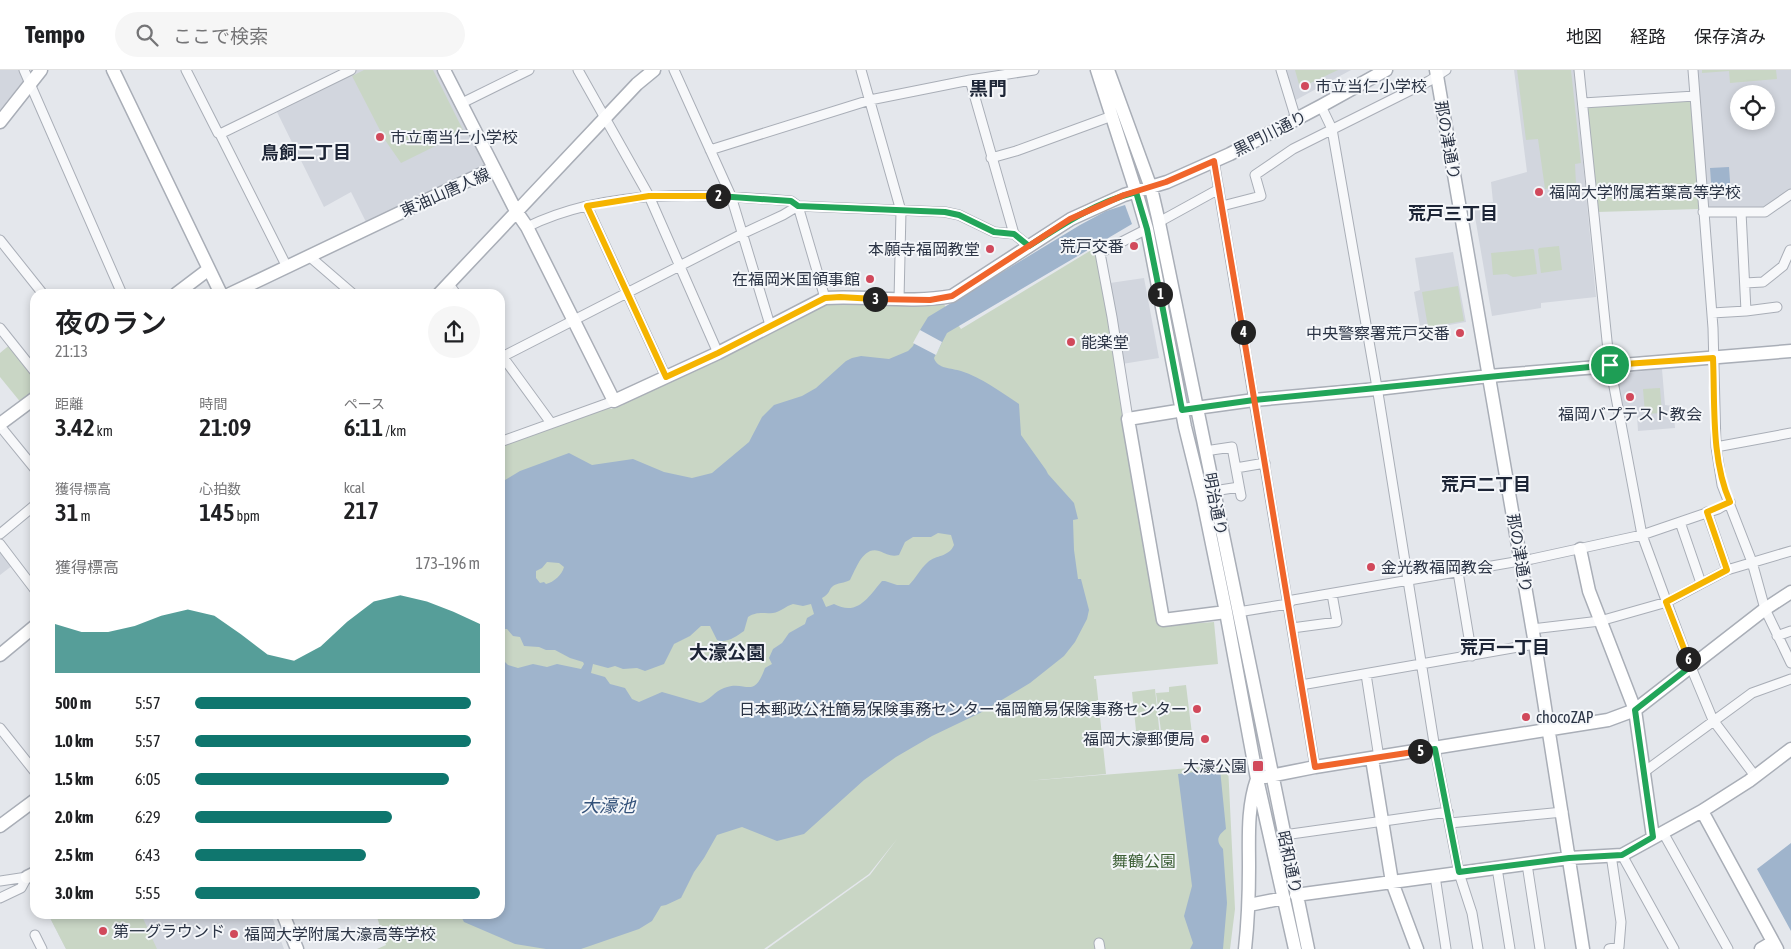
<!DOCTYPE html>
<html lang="ja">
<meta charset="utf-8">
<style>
body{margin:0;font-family:"Asap Condensed","Noto Sans JP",sans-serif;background:#f6f6f6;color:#202124;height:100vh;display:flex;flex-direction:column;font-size:19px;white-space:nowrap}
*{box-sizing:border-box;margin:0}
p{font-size:16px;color:#757577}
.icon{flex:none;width:28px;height:28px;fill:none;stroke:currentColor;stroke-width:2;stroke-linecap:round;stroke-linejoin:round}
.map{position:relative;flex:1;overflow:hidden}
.panel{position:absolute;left:30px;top:219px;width:475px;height:630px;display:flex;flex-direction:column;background:#fff;border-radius:15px;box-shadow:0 2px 8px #0003}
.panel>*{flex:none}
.controls{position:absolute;left:1730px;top:15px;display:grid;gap:10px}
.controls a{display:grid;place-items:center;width:45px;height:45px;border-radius:50%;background:#fff;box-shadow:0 2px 8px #0003;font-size:25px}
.pin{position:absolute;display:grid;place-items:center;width:42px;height:42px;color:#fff;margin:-21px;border:2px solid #fff;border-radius:50%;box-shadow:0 1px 5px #0007}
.km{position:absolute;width:25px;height:25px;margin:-12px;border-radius:50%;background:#222;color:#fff;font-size:14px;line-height:25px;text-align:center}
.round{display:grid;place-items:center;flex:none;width:52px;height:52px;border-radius:26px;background:#f6f6f6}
.headline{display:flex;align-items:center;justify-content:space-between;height:85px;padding:0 25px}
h1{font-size:28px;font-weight:600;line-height:38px}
.stats{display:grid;grid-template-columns:repeat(3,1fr);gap:8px;height:85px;padding:5px 25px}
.stats div{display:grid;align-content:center}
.stats b{font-size:25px;font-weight:600}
.stats small{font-size:14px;font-weight:400}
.stats p{font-size:14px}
.chart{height:140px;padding:10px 25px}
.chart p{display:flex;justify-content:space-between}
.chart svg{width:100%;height:90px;margin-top:5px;fill:#0f766e;opacity:.7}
ul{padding:0 25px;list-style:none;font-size:16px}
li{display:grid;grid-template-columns:80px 60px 1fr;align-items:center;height:38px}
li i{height:12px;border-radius:6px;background:#0f766e}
header{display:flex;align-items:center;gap:30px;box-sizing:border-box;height:70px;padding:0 25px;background:#fff;border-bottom:1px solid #e0e0e0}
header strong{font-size:24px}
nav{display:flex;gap:28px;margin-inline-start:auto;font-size:18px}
.search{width:350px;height:45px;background:#f6f6f6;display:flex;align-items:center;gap:12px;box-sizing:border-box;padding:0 18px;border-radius:28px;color:#757577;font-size:19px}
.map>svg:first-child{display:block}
</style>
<header>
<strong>Tempo</strong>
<div class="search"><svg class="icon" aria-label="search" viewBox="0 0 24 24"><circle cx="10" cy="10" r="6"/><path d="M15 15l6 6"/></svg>ここで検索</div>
<nav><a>地図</a><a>経路</a><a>保存済み</a></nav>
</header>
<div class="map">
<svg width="1791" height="879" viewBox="0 0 1791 879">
<rect width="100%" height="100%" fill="#e4e7ec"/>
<path fill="#d2d6de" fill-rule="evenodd" d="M 0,0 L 20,0 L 24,10 L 0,40 Z
M 357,0 L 438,0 L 485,94 L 366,152 L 351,122 L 324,137 L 276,40 Z
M 1284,0 L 1351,0 L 1294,31 Z
M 1514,0 L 1574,0 L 1596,227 L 1541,233 L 1541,238 L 1492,246 L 1473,135 L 1493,132 L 1491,112 L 1527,102 Z
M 1696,0 L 1791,0 L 1791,120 L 1777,128 L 1764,139 L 1706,139 ZM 1739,24 L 1766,24 L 1766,51 L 1739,51 Z
M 1453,182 L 1466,252 L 1427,259 L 1426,255 L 1420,256 L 1414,222 L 1420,220 L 1415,188 Z
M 1144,208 L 1159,288 L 1122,294 L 1110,213 Z
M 1662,299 L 1665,335 L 1673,336 L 1675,358 L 1638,361 L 1637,346 L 1623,346 L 1616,304 Z
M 0,478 L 13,495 L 0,505 Z
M 48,844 L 271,844 L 284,879 L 66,879 Z"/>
<path fill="#c9d6c5" d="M 364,0 L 433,0 L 464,62 L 401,93 L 385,70 L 352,6 Z
M 1295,0 L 1338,0 L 1300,18 Z
M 1517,0 L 1571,0 L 1581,93 L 1575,94 L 1576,115 L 1545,119 L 1538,69 L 1526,70 Z
M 1702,0 L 1776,0 L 1777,9 L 1730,13 L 1729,1 L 1702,3 Z
M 1691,31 L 1699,139 L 1597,142 L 1587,37 Z
M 1559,176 L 1562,200 L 1541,203 L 1538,180 L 1539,178 Z
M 1093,179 L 1097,187 L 1109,245 L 1160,556 L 1214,552 L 1218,594 L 1094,606 L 1094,609 L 1096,609 L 1106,704 L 1026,711 L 1228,695 L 1235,839 L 1230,879 L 767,879 L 870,805 L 897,769 L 869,804 L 764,879 L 377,879 L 386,875 L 376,844 L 500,844 L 500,376 L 607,336 L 611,339 L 623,335 L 630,329 L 822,236 L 830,234 L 830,232 L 943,233 L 961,259 Z
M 1533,179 L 1534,180 L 1537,204 L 1513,207 L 1507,204 L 1493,205 L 1491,183 Z
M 1458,216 L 1464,251 L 1428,257 L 1422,222 Z
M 12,273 L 35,302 L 35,324 L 22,334 L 0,307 L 0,283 Z
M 1660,318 L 1662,343 L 1645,344 L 1643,319 Z
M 1186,615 L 1192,664 L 1175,666 L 1174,659 L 1161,661 L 1156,623 L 1169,622 L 1169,617 Z
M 1155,619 L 1160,667 L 1137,670 L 1132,622 Z
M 48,844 L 141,844 L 157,879 L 66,879 Z"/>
<path fill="#9fb4cc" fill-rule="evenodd" d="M 1729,97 L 1731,125 L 1712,126 L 1710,98 Z
M 1125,135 L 1132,154 L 947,263 L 934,288 C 937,299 952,298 961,301 C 982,308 1001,322 1019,334 L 1021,365 L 1046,400 L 1048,404 L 1074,433 L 1078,449 L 1073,450 L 1074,480 L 1078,509 L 1081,509 L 1089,540 L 1087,549 L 1075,572 L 1064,586 L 1030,613 L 980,643 L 932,666 L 896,687 L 864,710 L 804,764 L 777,771 L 742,757 L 717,765 L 704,788 L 694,802 L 681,828 L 666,835 L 661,836 L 652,851 L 639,859 L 581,879 L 546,879 L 515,874 L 464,852 L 460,844 L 500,844 L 500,584 L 504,591 L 508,595 L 518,598 L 533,594 L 547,597 L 557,594 L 581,599 L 584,594 L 583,592 L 570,588 L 555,580 L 546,580 L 539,577 L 524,576 L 520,567 L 513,566 L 507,559 L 500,559 L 500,413 L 520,401 L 569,383 L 592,395 L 633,389 L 664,402 L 692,408 L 712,403 L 749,372 L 762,347 L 774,335 L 802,326 L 816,318 L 846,291 L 852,288 L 861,286 L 889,289 L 908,281 L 913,276 L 920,260 L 928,247 L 1080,155 L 1106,141 ZM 938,463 L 951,465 L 954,475 C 949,487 936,485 928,492 C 920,499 916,508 909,515 L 897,515 L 885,511 L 882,511 C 869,526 858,547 834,534 L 826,537 L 822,528 C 831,523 828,520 833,516 C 837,513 845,513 850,510 C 856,499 863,476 879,481 C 887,484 891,487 899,485 L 905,472 L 913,467 L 931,467 ZM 547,492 L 559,493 L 564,497 C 562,505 554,512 546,514 L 544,512 L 540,513 L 536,508 L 536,501 L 542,498 ZM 793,534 L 803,536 L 811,534 L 814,544 L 807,548 L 805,554 L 789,563 L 782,573 L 773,579 L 769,588 L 772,594 L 765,598 C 753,631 746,609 724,618 C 715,621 709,631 700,633 L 662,622 L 639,632 L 632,629 L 625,618 L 610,614 L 605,607 L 591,603 L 593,594 L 608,598 L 615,596 L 623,599 L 637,598 L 645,601 L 664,594 L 674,574 L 690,566 L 701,556 L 710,556 L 717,570 C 726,574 737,566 744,561 L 748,547 C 758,541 763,544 773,543 C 780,542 786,536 793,534 Z
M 1220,699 L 1226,759 C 1218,765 1215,771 1223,779 L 1227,833 L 1223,879 L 1190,879 L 1193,873 L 1184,846 L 1192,816 L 1178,704 Z
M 1791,773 L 1791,861 L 1757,799 Z"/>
<path fill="#e4e7ec" d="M 920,260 L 942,272 L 936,285 L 913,273 Z"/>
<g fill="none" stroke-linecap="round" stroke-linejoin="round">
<g stroke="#a9aeb7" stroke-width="11">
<path id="street" d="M 24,0 L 122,224
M 186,0 L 218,63 L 220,64
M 578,0 L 649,126 L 718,283
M 674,0 L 731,126 L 770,255
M 861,0 L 901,141 L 899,230
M 1281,0 L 1296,49
M 1579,0 L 1609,290 L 1642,465 L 1688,590 L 1713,650 L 1755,706
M 1693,0 L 1713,258 L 1716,377 L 1722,415 L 1752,492 L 1765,539 L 1791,593
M 970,10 L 1014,164
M 462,33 L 529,0
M 1583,33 L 1695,26
M 1321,36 L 1332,59 L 1379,329 L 1435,679 L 1459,803 L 1472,843 L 1478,879
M 710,80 L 870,30 L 970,10 L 1034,0
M 991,88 L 1016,81 L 1112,46
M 1214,91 L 1315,697
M 587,136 L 666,307
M 1222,136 L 1261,126 L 1255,105 L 1293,79 L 1429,11 L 1446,0
M 1703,142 L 1765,142 L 1791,124
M 1159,152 L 1219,119
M 527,157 C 608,117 703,124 791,131 L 798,136 L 825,228
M 0,170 L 43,224
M 309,186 L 353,224
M 287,197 L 220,64 L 351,0
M 448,213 L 456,224
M 1745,213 L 1763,212 L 1783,196 L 1790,180
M 1746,241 L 1777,237
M 1712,243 L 1746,241 L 1741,142
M 0,258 L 35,302
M 500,283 L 551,353
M 500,288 L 742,164 L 783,145 L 798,136 L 945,142 L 959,145 L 994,162 L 1014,164 L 1029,176
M 1128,349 L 1112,247 L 1100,183 L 1147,159
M 0,356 L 35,399
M 500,372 L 614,331
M 1716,377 L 1791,363
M 1205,381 L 1232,377 L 1241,426
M 1236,398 L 1265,393
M 1214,421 L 1239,417
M 1707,442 L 1727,500
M 1680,452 L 1701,513
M 0,464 L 35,435
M 0,474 L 35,520
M 1458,502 L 1472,586
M 1238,542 L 1288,534 L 1293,530 L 1532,489 L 1642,465 L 1718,439 L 1730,432
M 1292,558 L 1337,552 L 1332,524
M 1532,559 L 1600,551 L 1667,532 L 1727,500 L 1791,481
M 1777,566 L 1791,561
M 1366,604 L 1379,688
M 1301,615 L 1535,574
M 0,658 L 35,702
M 1644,702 L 1752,623 L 1791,609
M 1450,753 L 1563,742
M 1284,765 L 1448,742
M 1665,766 L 1728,879
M 1622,785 L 1674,879
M 1527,794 L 1540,879
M 1497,798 L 1510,879
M 1435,806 L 1446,879
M 0,811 L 27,807
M 0,828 L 21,818 L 27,807
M 35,865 L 42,879
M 1099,873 L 1100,879
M 1609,879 L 1619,877 L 1621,852 L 1611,785"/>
</g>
<g stroke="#a9aeb7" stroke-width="15">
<path id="secondary" d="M 113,0 L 221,224
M 444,0 L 516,141 L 527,157 L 614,331 L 718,283 L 825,228 C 867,225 909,234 952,226 L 1071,149 L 1124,125 L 1167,112 L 1230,84 L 1321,36 L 1386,0
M 1097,0 L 1138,128 L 1147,159 L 1185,357 L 1203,430 L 1226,542 L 1257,709 L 1295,879
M 1108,0 L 1151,118 L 1158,148 L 1308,879
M 1436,0 L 1535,574 L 1583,879
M 0,52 L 41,0
M 176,224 L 209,199
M 230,224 L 494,98
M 439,224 L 637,14 L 654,0
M 0,354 L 35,328
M 1580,479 L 1589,521 L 1635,640 L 1653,767
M 1226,542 L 1163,550 L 1128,349 L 1196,338 L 1254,330 L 1377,319 L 1489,306 L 1791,281
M 0,585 L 35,556
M 1372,689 L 1392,812 L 1417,879
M 1265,707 L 1315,697 L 1608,650 L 1635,640 L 1765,539 L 1791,522
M 1702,741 L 1777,879
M 0,756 L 35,730
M 27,807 L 35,803
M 1296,825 L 1569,788 L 1622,785 L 1702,741 L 1749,711 L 1791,679
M 1249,835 L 1284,828
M 283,844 L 297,879
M 1245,879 C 1248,852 1249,825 1249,797 C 1249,767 1247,738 1257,709
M 1761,879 L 1773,872"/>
</g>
<use href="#street" stroke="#f7f8fa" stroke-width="9"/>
<use href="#secondary" stroke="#fff" stroke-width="12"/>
</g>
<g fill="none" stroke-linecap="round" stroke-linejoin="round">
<g stroke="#fff" stroke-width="10">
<path id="split-1" d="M 1160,224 L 1182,340 L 1254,330 L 1610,295"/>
</g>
<g stroke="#fff" stroke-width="10">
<path id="split-2" d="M 718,126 L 791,131 L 798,136 L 945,142 L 959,145 L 994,162 L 1014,164 L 1029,176 C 1063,154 1097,132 1136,122 L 1147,159 L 1160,224"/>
</g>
<g stroke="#fff" stroke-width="10">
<path id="split-3" d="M 718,126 L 649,126 L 587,136 L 666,307 L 718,283 L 825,228 L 840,227 L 875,229"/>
</g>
<g stroke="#fff" stroke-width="10">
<path id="split-4" d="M 875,229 L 930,230 L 952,226 L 1070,149 L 1124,125 L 1166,112 L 1214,91 L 1243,262"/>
</g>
<g stroke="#fff" stroke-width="10">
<path id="split-5" d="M 1243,262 L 1315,697 L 1420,681"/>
</g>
<g stroke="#fff" stroke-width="10">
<path id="split-6" d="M 1420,681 L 1435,679 L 1459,802 L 1569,788 L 1622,785 L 1653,767 L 1635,640 L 1691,596 L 1688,589"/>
</g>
<g stroke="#fff" stroke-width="10">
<path id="split-7" d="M 1610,295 L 1713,288 C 1715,334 1711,390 1730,432 L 1707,442 L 1727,500 L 1666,532 L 1688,589"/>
</g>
<use href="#split-1" stroke="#22a559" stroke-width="6"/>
<use href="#split-2" stroke="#22a559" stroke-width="6"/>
<use href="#split-3" stroke="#f5b400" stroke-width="6"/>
<use href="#split-4" stroke="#f0652b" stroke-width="6"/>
<use href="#split-5" stroke="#f0652b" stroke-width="6"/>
<use href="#split-6" stroke="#22a559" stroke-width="6"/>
<use href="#split-7" stroke="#f5b400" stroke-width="6"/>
</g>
<g fill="#d1495b" stroke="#f4f6f9" stroke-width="2">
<circle cx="1305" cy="16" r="5"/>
<circle cx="380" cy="67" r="5"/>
<circle cx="1539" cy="122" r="5"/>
<circle cx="1134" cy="176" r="5"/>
<circle cx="990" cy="179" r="5"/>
<circle cx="870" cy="209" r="5"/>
<circle cx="1460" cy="263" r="5"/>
<circle cx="1071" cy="272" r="5"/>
<circle cx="1630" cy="327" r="5"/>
<circle cx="1371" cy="497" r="5"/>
<circle cx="1197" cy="639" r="5"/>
<circle cx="1526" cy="647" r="5"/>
<circle cx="1205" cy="669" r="5"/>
<rect x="1252" y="690" width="12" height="12" rx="2.5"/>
<circle cx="103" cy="861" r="5"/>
<circle cx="234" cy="864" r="5"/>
</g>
<g text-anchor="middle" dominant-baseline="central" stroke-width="4" stroke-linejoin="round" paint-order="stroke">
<g font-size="16" fill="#2b3445" stroke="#f4f6f9" text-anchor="start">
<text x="1315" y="16">市立当仁小学校</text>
<text x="390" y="67">市立南当仁小学校</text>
<text x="1549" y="122">福岡大学附属若葉高等学校</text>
<text x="1124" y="176" text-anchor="end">荒戸交番</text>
<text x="980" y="179" text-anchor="end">本願寺福岡教堂</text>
<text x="860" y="209" text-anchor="end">在福岡米国領事館</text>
<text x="1450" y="263" text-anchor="end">中央警察署荒戸交番</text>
<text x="1081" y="272">能楽堂</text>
<text x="1630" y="344" text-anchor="middle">福岡バプテスト教会</text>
<text x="1381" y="497">金光教福岡教会</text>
<text x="1187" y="639" text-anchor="end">日本郵政公社簡易保険事務センター福岡簡易保険事務センター</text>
<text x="1536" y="647">chocoZAP</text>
<text x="1195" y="669" text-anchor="end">福岡大濠郵便局</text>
<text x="1247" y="696" text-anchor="end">大濠公園</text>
<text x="113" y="861">第一グラウンド</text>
<text x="244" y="864">福岡大学附属大濠高等学校</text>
</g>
<g font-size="16" fill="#2b3445" stroke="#f4f6f9">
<text transform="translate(1270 63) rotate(-27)">黒門川通り</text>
<text transform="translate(1448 70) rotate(80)">那の津通り</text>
<text transform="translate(445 122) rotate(-24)">東油山唐人線</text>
<text transform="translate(1216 434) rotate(79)">明治通り</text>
<text transform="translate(1520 483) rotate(80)">那の津通り</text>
<text transform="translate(1290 792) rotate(78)">昭和通り</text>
</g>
<g font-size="16" fill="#3f6138" stroke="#f4f6f9">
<text x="1144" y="791">舞鶴公園</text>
</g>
<g font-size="18" font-weight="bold" fill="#1d2536" stroke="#f4f6f9">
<text x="306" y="82">鳥飼二丁目</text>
<text x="1453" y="143">荒戸三丁目</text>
<text x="1486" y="414">荒戸二丁目</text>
<text x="1505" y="577">荒戸一丁目</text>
</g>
<g font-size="18" font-style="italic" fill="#34527a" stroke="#f4f6f9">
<text x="608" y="735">大濠池</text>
</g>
<g font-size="19" font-weight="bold" fill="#1d2536" stroke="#f4f6f9">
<text x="988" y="18">黒門</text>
<text x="727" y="582">大濠公園</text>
</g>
</g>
</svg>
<div class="controls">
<a><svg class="icon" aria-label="locate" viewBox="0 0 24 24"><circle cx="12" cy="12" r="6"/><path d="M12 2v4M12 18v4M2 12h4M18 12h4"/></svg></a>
</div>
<div class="pin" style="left:1610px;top:295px;background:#1e9e55"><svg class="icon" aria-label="arrive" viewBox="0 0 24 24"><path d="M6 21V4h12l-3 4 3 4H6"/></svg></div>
<b class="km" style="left:1160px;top:224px">1</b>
<b class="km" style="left:718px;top:126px">2</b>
<b class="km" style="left:875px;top:229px">3</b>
<b class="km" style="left:1243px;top:262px">4</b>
<b class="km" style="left:1420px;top:681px">5</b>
<b class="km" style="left:1688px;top:589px">6</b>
<section class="panel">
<div class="headline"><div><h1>夜のラン</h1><p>21:13</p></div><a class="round"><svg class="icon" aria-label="share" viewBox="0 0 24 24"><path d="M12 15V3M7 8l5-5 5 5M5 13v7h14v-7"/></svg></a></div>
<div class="stats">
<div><p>距離</p><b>3.42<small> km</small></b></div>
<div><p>時間</p><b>21:09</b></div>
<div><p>ペース</p><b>6:11<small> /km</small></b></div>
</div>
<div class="stats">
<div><p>獲得標高</p><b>31<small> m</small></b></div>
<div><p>心拍数</p><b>145<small> bpm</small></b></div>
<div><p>kcal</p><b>217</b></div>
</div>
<div class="chart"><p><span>獲得標高</span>173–196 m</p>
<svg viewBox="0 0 160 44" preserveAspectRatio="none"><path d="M0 44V20L10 24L20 24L30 21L40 16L50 13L60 16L70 25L80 35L90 38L100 31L110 19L120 9L130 6L140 9L150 14L160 20V44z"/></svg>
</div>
<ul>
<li><b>500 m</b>5:57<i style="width:97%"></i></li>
<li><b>1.0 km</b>5:57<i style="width:97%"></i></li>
<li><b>1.5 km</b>6:05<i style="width:89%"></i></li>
<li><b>2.0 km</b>6:29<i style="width:69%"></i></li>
<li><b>2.5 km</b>6:43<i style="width:60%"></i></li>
<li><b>3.0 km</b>5:55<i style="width:100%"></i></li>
</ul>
</section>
</div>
